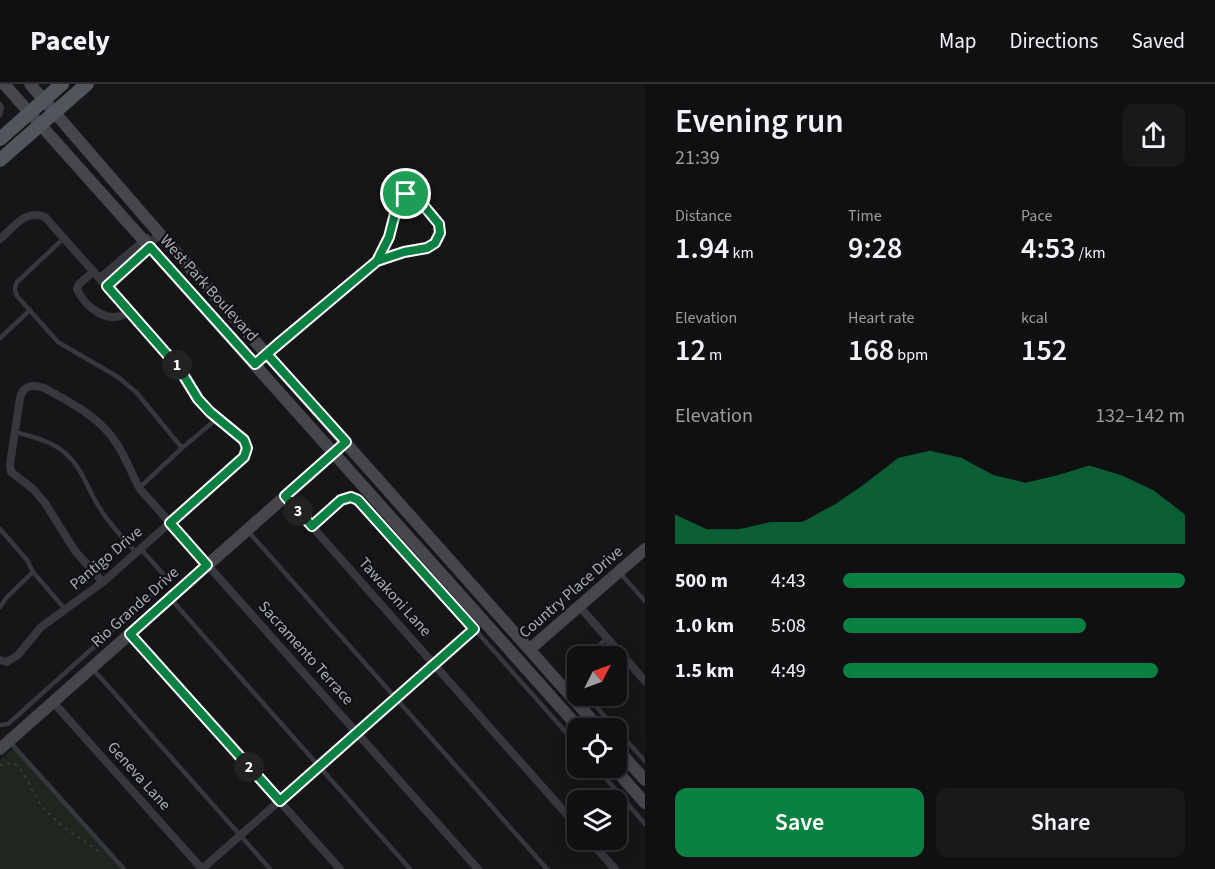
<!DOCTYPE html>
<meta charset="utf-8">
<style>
body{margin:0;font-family:"Source Sans 3",sans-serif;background:#19191b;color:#f1f3f6;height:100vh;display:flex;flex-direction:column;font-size:22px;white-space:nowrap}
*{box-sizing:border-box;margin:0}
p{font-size:20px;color:#9c9d9f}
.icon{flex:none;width:33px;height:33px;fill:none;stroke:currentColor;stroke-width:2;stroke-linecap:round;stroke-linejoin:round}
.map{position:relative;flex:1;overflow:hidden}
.drawer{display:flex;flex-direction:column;background:#101012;width:570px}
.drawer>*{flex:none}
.needle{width:39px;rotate:48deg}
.tools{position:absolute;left:567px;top:562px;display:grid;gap:12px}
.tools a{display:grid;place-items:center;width:60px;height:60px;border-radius:12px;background:#101012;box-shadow:0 3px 15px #0003,0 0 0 2px #303032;font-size:30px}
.pin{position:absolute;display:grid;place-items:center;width:51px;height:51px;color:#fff;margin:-26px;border:3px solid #fff;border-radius:50%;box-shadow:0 2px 6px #0007}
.km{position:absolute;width:30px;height:30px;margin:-15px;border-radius:50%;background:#222;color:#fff;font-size:16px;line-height:30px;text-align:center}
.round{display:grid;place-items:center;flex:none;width:63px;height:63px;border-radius:12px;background:#19191b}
.summary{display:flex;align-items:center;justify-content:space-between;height:102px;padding:0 30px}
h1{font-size:33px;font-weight:600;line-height:45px}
.metrics{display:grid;grid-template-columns:repeat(3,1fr);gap:9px;height:102px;padding:6px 30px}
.metrics div{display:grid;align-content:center}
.metrics b{font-size:30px;font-weight:600}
.metrics small{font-size:16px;font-weight:400}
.metrics p{font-size:16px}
.chart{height:168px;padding:12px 30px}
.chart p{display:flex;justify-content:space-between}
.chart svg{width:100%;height:108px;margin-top:6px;fill:#0b8043;opacity:.7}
.cta{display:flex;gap:12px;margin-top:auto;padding:12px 30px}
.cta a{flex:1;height:69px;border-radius:12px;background:#0b8043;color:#fff;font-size:24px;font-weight:600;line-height:69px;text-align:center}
.cta a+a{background:#19191b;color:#f1f3f6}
ul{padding:0 30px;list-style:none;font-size:20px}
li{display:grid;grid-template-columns:96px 72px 1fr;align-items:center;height:45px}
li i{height:15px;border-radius:8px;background:#0b8043}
header{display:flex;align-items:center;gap:36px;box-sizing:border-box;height:84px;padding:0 30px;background:#101012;border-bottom:2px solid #303032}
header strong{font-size:28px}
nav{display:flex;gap:33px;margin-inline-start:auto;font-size:21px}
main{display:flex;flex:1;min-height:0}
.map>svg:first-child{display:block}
</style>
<header>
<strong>Pacely</strong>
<nav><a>Map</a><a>Directions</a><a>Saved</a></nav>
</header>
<main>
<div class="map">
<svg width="645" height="785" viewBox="0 0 645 785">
<rect width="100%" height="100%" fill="#161618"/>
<path fill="#1e261f" d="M 13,664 L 121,785 L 0,785 L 0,676 Z"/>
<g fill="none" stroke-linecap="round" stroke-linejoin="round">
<path stroke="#3d3f44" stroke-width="1.5" stroke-dasharray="3 4.5" stroke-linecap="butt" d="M 0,681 L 13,679 C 26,686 30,706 39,718 C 54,740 80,753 101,769"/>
<path stroke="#37383d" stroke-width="4.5" d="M 0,20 L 2,24 L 0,31
M 64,154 L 16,199 L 15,206 L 17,212 L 58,258 L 118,293 L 136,308 L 182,364 L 218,334
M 0,254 L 30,226
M 267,270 L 377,177 L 404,168 L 427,164 L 435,159 L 440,149 L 439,140 L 419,116 L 406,110 L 399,114 L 389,153 L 377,177
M 14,348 C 40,354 63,360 78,384 C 86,396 90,409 98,421 C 108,439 123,454 136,468
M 139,404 L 182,364
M 312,442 L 341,416 L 351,413 L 358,416 L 431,496 L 578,662
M 0,445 L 27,476 L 33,488 L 7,513 L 0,523
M 247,446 L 547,785
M 33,488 L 65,525
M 619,488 L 645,517
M 170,514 L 410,785
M 587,573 L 607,554
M 436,580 L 474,545
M 578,581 C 572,588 572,594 578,601
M 92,584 L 270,785
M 587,612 L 616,645
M 0,641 L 8,640 L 163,501 L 165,497 L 163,490 L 141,465
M 616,645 L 645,677
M 9,657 L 124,785
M 597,684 L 645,740"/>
<path stroke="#37383d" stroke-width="8" d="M 0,155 C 14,143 25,125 45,133 L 179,284 L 198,315 L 210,328 L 244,356 L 247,364 L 244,373 L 103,498 L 41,543 L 18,571 L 7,578 L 0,576
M 94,187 L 79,200 L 77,205 C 85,224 111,243 129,227
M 100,194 L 147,154
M 107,202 L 150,163 L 158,148
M 285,412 L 578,743
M 103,498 L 75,467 L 45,419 L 33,405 L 11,388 L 10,380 L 20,314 C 23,301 33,300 44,304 C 71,319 100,333 117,360 C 126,374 132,391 140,405 L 478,785
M 579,522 L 645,597
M 130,550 L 340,785
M 53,618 L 202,785 L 435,580
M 589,756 L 615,785"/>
<path stroke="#45474d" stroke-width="12" d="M 4,0 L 580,645
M 30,0 L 158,148 L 600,645
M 530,565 L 645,465
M 616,664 L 645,696
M 0,665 L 334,369
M 614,684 L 645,719"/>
<path stroke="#53555c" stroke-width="14" d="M 0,55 L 62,0
M 0,76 L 87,0"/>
</g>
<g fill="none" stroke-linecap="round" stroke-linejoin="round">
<g stroke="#fff" stroke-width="12">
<path id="route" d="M 406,110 L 399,114 L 389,153 L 377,177 L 280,258 L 255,280 L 150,163 L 107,202 L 179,284 L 198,315 L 210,328 L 244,356 L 247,364 L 244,373 L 170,439 L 207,481 L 130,550 L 280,717 L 474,545 L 358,416 L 351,413 L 341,416 L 312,442 L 285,412 L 346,358 L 267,270 L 377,177 L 404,168 L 427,164 L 435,159 L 440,149 L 439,140 L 419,116 L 406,110"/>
</g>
<use href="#route" stroke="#0b8043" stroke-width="8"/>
</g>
<g text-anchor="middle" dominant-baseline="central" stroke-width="4.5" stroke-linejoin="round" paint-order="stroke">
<g font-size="16" fill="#a8adb8" stroke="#111113">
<text transform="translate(209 204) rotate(48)">West Park Boulevard</text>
<text transform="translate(106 474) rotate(-40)">Pantigo Drive</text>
<text transform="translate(571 508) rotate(-41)">Country Place Drive</text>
<text transform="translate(395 513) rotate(48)">Tawakoni Lane</text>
<text transform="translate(135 523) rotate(-42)">Rio Grande Drive</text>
<text transform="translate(306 569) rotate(48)">Sacramento Terrace</text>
<text transform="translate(139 692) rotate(48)">Geneva Lane</text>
</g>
</g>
</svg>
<div class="tools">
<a><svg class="needle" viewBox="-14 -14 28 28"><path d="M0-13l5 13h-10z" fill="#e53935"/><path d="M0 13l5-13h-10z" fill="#9c9d9f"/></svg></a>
<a><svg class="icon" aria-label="locate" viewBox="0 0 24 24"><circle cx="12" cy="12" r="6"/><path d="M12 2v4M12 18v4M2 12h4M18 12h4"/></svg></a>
<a><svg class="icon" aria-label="layers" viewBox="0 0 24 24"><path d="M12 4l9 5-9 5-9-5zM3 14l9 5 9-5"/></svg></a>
</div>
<div class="pin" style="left:406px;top:110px;background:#1e9e55"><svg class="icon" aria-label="arrive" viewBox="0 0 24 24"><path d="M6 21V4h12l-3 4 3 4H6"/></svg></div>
<b class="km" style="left:177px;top:281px">1</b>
<b class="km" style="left:249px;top:683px">2</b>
<b class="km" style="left:298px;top:427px">3</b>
</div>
<section class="drawer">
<div class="summary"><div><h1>Evening run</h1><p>21:39</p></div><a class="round"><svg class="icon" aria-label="share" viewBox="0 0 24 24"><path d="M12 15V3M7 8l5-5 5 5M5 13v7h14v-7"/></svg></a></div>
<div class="metrics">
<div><p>Distance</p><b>1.94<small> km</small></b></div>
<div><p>Time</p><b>9:28</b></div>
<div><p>Pace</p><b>4:53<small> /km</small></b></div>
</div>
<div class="metrics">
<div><p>Elevation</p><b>12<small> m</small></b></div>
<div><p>Heart rate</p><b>168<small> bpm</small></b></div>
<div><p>kcal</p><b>152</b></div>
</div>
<div class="chart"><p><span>Elevation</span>132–142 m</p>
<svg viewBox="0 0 160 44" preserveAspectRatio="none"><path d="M0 44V32L10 38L20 38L30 35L40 35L50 28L60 19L70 9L80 6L90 9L100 16L110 19L120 16L130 12L140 16L150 22L160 32V44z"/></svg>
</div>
<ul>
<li><b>500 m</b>4:43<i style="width:100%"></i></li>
<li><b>1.0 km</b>5:08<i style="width:71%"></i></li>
<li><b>1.5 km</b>4:49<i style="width:92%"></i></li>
</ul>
<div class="cta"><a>Save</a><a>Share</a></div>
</section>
</main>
